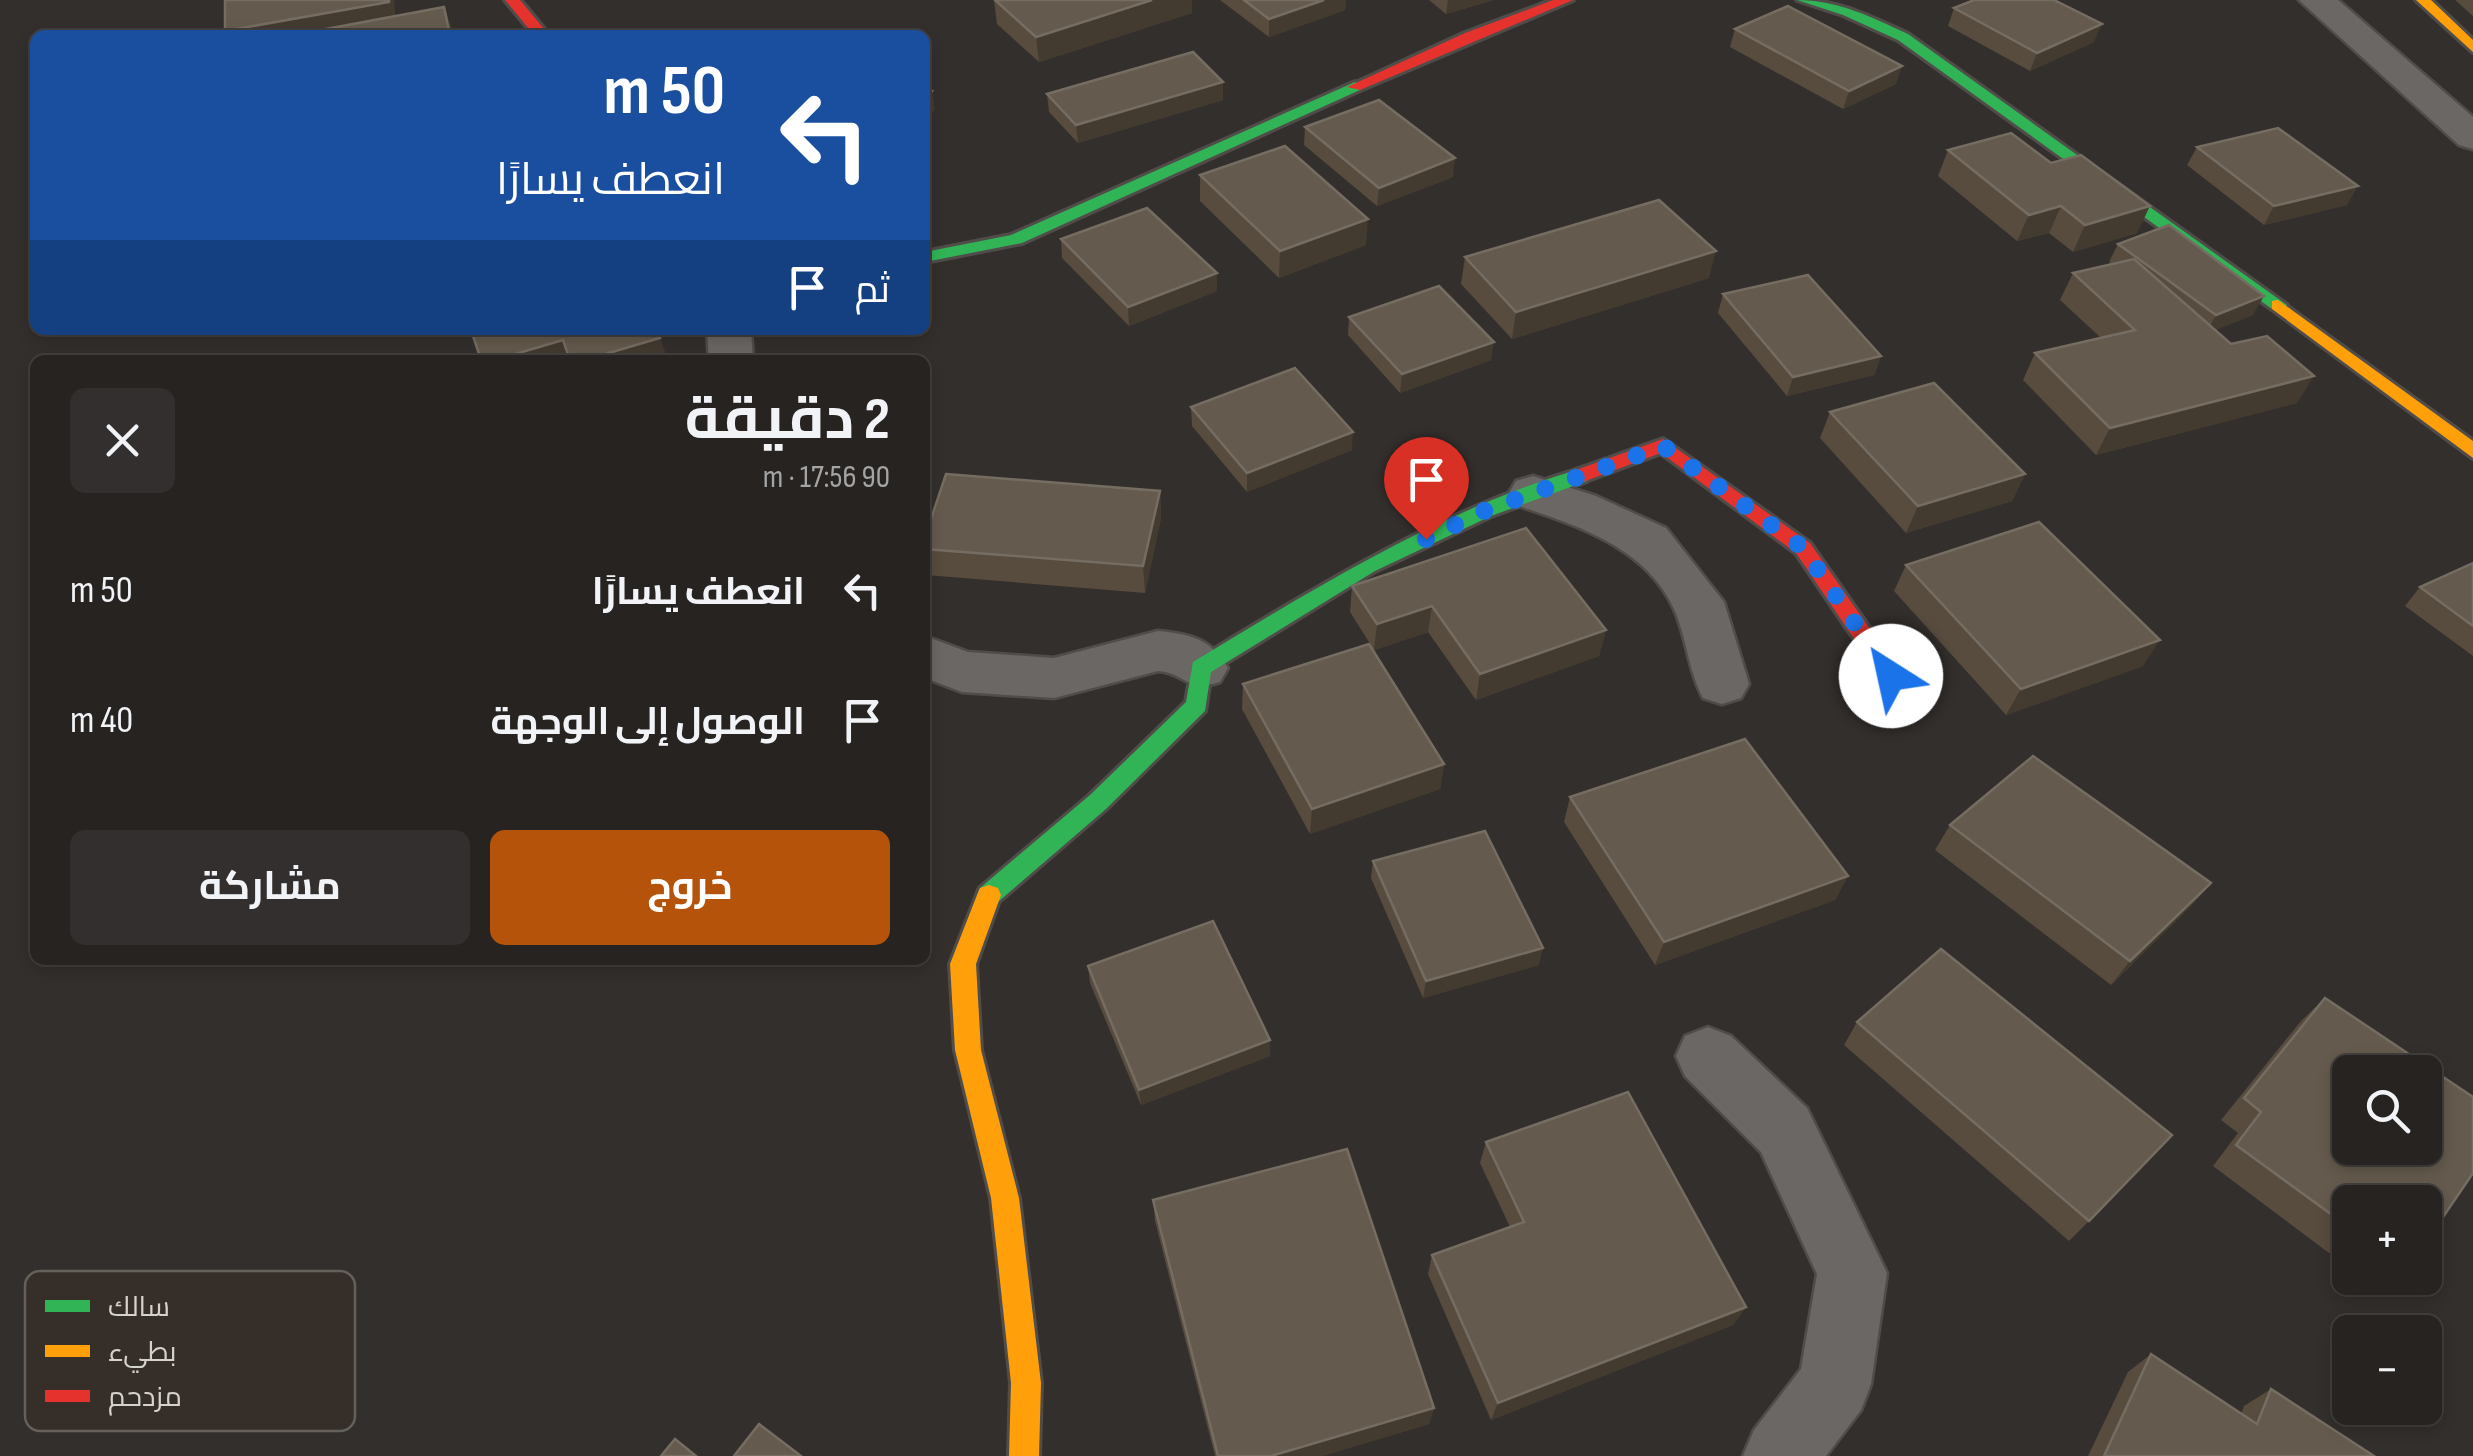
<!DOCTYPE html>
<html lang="ar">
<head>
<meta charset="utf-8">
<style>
	:root { --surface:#262321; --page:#322f2e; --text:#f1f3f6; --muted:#a4a4a5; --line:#42403f; --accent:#b45309 }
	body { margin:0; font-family:"Sofia Sans Condensed",Cairo,sans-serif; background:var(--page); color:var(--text); direction:rtl; height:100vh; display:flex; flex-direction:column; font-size:38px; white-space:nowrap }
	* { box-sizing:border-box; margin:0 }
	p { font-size:32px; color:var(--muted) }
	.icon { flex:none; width:55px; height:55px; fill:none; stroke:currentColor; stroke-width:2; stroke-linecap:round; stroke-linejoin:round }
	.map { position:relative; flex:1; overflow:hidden; direction:ltr }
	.panel { position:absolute; left:30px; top:355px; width:900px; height:610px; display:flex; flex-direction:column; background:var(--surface); border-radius:15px; box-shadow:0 5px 15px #0003,0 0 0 2px var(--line); direction:rtl }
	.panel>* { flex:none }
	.top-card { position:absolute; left:30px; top:30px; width:900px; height:305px; border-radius:15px; box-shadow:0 5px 15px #0003,0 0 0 2px var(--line); direction:rtl; background:#1a4fa0; color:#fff; overflow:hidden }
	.controls { position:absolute; left:2332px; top:1055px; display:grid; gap:20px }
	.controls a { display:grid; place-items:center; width:110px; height:110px; border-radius:15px; background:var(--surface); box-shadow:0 5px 15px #0003,0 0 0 2px var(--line); font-size:50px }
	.pin { position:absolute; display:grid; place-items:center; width:85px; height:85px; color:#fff; margin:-102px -42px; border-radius:50% 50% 50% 0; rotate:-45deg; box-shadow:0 0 10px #0007 }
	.pin .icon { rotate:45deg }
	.me { position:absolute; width:110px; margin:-55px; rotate:325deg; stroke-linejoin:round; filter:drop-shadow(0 0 8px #0008) }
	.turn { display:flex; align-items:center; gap:35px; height:210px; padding:0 40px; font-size:45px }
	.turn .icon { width:130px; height:130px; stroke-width:2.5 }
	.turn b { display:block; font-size:70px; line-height:85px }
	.then { display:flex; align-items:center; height:95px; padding:0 40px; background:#0003; gap:20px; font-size:38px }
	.round { display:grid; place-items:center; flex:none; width:105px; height:105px; border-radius:15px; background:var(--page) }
	.overview { display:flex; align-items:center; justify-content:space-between; height:170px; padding:0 40px }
	h1 { font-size:60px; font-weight:700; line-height:75px }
	.button { display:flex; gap:20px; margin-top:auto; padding:20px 40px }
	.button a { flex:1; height:115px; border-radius:15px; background:var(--accent); color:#fff; font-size:40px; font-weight:700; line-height:115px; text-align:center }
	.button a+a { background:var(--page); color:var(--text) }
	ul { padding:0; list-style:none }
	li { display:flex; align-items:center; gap:30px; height:130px; padding:0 40px }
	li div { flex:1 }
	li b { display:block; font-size:38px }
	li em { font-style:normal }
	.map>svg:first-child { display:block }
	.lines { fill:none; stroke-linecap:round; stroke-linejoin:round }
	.street-casing { stroke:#4f4c4a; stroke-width:5 }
	.fast-casing { stroke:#4f4c4a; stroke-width:6 }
	.slow-casing { stroke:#4f4c4a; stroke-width:6 }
	.jam-casing { stroke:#4f4c4a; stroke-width:6 }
	.street { fill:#6a6765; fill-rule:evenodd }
	.fast { fill:#30b455; fill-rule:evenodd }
	.slow { fill:#ff9f0a; fill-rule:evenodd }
	.jam { fill:#e5322d; fill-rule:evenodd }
	.wall { fill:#574c3e; fill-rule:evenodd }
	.shaded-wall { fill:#433a30 }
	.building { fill:#645a4d; stroke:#766d62; stroke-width:2.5; fill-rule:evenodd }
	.route { stroke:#1a73e8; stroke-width:18; stroke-dasharray:0 32.4 }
	.key { fill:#362f29; stroke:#66605b; stroke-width:2.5 }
	.key-label { font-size:28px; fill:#d6d2ce }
</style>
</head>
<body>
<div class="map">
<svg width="2473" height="1456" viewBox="0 0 2473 1456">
	<rect width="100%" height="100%" fill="#332f2c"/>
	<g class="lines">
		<defs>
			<g id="street">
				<polygon points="2299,0 2338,0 2473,117 2473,149 2459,145"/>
				<polygon points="707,330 751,330 753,360 709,360"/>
				<path d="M1533,476L1596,496L1666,528L1724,602L1749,684L1741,698L1722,704L1703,698C1688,670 1687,638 1674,609C1646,547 1576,525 1516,505L1509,493L1516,481Z"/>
				<path d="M1158,631C1190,634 1212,639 1228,668L1220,682C1186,693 1186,673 1158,671L1054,698L962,692L925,678V636L968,652L1054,658Z"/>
				<polygon points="1708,1027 1731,1036 1807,1108 1887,1273 1871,1384 1861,1410 1826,1456 1743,1456 1754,1430 1801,1369 1817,1274 1761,1152 1685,1076 1676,1056 1685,1036"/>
			</g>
			<g id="fast">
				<path d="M1797,0C1838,0 1871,17 1908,34L2287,305L2284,309H2272L1898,40L1843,15Z"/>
				<polygon points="1355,82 1363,87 1360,90 1022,243 925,262 925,252 1011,235"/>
				<path d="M1580,469L1587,471L1590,476L1587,481L1491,516L1375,571L1211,672L1205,711L1106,809L998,902L989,905L980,902L977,895L980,888L1090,795L1186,702L1193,662C1317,587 1440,510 1580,469Z"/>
			</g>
			<g id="slow">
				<polygon points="2416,0 2431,0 2473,40 2473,52"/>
				<polygon points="2278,300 2473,441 2473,458 2272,309 2272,301"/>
				<polygon points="989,885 998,888 1001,895 976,964 981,1050 1019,1198 1041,1383 1039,1456 1009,1456 1011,1383 991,1198 955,1050 950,964 977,895 980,888"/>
			</g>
			<g id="jam">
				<polygon points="505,0 520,0 549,35 534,35"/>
				<polygon points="1553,0 1573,0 1360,90 1347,87 1465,33"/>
				<polygon points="1663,439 1810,543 1921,702 1924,708 1921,714 1905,714 1796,553 1661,453 1580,483 1570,476 1573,471"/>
			</g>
		</defs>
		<!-- street casing -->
		<use href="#street" class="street-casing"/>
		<!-- fast casing -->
		<use href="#fast" class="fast-casing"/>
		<!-- slow casing -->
		<use href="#slow" class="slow-casing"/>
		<!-- jam casing -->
		<use href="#jam" class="jam-casing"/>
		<!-- street -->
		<use href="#street" class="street"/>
		<!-- fast -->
		<use href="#fast" class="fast"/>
		<!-- slow -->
		<use href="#slow" class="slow"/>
		<!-- jam -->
		<use href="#jam" class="jam"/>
	</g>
	<!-- wall -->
	<g class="wall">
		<polygon points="994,0 1192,0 1192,13 1039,62 997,24"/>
		<polygon points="1220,0 1346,0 1345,10 1269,37"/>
		<polygon points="1429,0 1494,0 1446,14"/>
		<polygon points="2455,0 2473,0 2473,16"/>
		<polygon points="1954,8 2094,42 2030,71 1948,26"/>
		<polygon points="1735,29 1896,84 1843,109 1730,47"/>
		<polygon points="1047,94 1223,100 1078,143 1049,112"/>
		<polygon points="1305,127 1453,177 1377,206 1304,145"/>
		<polygon points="2197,147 2347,205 2264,225 2187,165"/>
		<polygon points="1948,150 2137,233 2073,252 2049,233 2017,241 1938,176"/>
		<polygon points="1200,175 1366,245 1279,278 1200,201"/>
		<polygon points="1061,239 1217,273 1217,291 1129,326 1062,258"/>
		<polygon points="2118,244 2253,315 2215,330 2297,403 2096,455 2023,380 2035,353 2101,338 2060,300 2073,273 2111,264 2109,262"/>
		<polygon points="1465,257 1709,278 1512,339 1461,284"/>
		<polygon points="1723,294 1881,356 1874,375 1787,396 1718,313"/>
		<polygon points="1349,317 1491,360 1400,393 1348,335"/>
		<polygon points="1191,407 1352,450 1247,492 1192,426"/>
		<polygon points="1830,412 2025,474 2012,501 1906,533 1820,438"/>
		<polygon points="1160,491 1161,518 1145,593 926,575 925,537"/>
		<polygon points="2473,563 2473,656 2405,606 2420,587"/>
		<polygon points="1906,565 2143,666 2006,715 1894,591"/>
		<polygon points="1352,586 1606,630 1599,656 1476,700 1428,632 1374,650 1350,612"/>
		<polygon points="1243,684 1444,764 1440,789 1310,834 1242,709"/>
		<polygon points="1570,797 1848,876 1835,900 1655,965 1564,822"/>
		<polygon points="1950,825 2211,883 2190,907 2111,985 1935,850"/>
		<polygon points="1373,861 1539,965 1423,998 1371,878"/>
		<polygon points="1088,966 1270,1056 1141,1105 1090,983"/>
		<path d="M2325,998L2473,1097V1173L2425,1243V1202H2350V1237L2329,1253L2213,1166L2238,1133L2221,1120L2301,1021ZM2350,1072H2425V1148H2350Z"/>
		<polygon points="1857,1022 2089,1221 2069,1241 1844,1045"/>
		<polygon points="1486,1142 1746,1307 1733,1325 1491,1420 1428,1274 1432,1255 1510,1227 1480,1163"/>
		<polygon points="1153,1200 1434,1408 1429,1424 1322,1456 1215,1456 1155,1221"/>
		<polygon points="2151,1354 2241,1414 2244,1406 2271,1389 2374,1456 2088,1456 2128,1372"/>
	</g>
	<!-- shaded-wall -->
	<g class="shaded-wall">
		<polygon points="389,0 394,0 396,20 312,35 227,35 225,31"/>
		<polygon points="1152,0 1192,0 1192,13 1039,62 1036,37"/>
		<polygon points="1324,0 1346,0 1345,10 1269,37 1269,19"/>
		<polygon points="1448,0 1494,0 1446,14"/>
		<polygon points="444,7 451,25 453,35 450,35"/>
		<polygon points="2102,24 2094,42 2030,71 2037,53"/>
		<polygon points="1902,66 1896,84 1843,109 1849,91"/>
		<polygon points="1223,82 1223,100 1078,143 1076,125"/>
		<polygon points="932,91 935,109 925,123 925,100"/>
		<polygon points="1455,158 1453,177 1377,206 1379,188"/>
		<polygon points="2358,186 2347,205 2264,225 2274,206"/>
		<polygon points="2061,206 2049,233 2017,241 2029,215"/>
		<polygon points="2150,206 2137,233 2073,252 2085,225"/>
		<polygon points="1368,219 1366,245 1279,278 1280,251"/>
		<polygon points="1716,251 1709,278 1512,339 1516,312"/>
		<polygon points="1217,273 1217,291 1129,326 1128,307"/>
		<polygon points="2264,296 2253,315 2206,334 2216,315"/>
		<polygon points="660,338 668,360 585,360"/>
		<polygon points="563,340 570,360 495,360"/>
		<polygon points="1494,342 1491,360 1400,393 1402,374"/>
		<polygon points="1881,356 1874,375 1787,396 1793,377"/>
		<polygon points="2314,376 2297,403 2096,455 2110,428"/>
		<polygon points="1353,432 1352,450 1247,492 1247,473"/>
		<polygon points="2025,474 2012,501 1906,533 1918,506"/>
		<polygon points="1160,491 1161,518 1145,593 1143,566"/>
		<polygon points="1432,606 1428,632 1374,650 1377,624"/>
		<polygon points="1606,630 1599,656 1476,700 1480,674"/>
		<polygon points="2160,640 2143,666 2006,715 2021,689"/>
		<polygon points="1444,764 1440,789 1310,834 1312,809"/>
		<polygon points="1848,876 1835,900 1655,965 1664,942"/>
		<polygon points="2211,883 2190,907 2111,985 2130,961"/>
		<polygon points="1543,948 1539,965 1423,998 1426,981"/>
		<polygon points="1270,1040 1270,1056 1141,1105 1139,1090"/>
		<polygon points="1746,1307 1733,1325 1491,1420 1498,1403"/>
		<polygon points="1434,1408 1429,1424 1322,1456 1271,1456"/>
	</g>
	<!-- building -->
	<g class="building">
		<polygon points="225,0 389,0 389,2 225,31"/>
		<polygon points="995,0 1152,0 1036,37"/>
		<polygon points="1244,0 1324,0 1269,19"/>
		<polygon points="1974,0 2054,0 2102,24 2037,53 1954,8"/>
		<polygon points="1788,6 1902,66 1849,91 1735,29"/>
		<polygon points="444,7 450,35 306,35 305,33"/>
		<polygon points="1193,52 1223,82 1076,125 1047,94"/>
		<polygon points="925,90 932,91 925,100"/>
		<polygon points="1379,100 1455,158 1379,188 1305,127"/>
		<polygon points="2278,128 2358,186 2274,206 2197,147"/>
		<polygon points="2011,133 2051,163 2081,155 2150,206 2085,225 2061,206 2029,215 1948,150"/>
		<polygon points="1285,146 1368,219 1280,251 1200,175"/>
		<polygon points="1659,200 1716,251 1516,312 1465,257"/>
		<polygon points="1147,208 1217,273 1128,307 1061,239"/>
		<polygon points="2169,225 2264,296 2216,315 2118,244"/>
		<polygon points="2134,259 2231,344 2267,336 2314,376 2110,428 2035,353 2135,330 2073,273"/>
		<polygon points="1808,275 1881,356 1793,377 1723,294"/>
		<polygon points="1439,286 1494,342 1402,374 1349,317"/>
		<polygon points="471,330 656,330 660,338 585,360 570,360 563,340 495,360 481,360"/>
		<polygon points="1295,368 1353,432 1247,473 1191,407"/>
		<polygon points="1934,383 2025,474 1918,506 1830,412"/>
		<polygon points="946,474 1160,491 1143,566 925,549 925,537"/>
		<polygon points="2039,522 2160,640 2021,689 1906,565"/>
		<polygon points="1526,528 1606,630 1480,674 1432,606 1377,624 1352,586"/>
		<polygon points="2473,563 2473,626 2420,587"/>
		<polygon points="1369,644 1444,764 1312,809 1243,684"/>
		<polygon points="1745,739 1848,876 1664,942 1570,797"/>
		<polygon points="2033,756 2211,883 2130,961 1950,825"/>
		<polygon points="1485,831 1543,948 1426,981 1373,861"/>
		<polygon points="1213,921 1270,1040 1139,1090 1088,966"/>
		<polygon points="1941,949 2172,1135 2089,1221 1857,1022"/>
		<path d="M2325,998L2473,1097V1173L2426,1242L2425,1241V1202H2350V1228L2236,1145L2261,1112L2244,1098ZM2350,1072H2425V1148H2350Z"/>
		<polygon points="1628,1092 1746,1307 1498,1403 1432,1255 1524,1222 1486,1142"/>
		<polygon points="1347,1149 1434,1408 1271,1456 1218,1456 1153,1200"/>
		<polygon points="2151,1354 2257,1424 2271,1389 2374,1456 2104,1456"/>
		<polygon points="759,1424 801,1456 734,1456"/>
		<polygon points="675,1439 696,1456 661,1456"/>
	</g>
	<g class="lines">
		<!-- route -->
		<polyline class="route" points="1426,539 1484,511 1663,446 1803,548 1891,676"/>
	</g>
	<!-- legend -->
	<rect x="25" y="1271" width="330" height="160" rx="15" class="key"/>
	<rect x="45" y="1300" width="45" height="12" fill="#30b455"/>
	<rect x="45" y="1345" width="45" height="12" fill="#ff9f0a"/>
	<rect x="45" y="1390" width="45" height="12" fill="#e5322d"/>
	<g class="key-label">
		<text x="108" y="1316">سالك</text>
		<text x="108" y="1361">بطيء</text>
		<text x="108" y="1406">مزدحم</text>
	</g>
</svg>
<div class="controls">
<a><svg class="icon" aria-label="search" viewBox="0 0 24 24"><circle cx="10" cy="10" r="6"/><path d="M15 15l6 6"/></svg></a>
<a>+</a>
<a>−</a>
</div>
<div class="pin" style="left:1426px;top:539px;background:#d93025"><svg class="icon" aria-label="arrive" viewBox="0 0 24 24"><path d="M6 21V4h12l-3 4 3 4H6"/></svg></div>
<svg class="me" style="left:1891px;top:676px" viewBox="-20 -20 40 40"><circle r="19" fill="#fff"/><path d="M0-13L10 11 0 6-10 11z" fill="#1a73e8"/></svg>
<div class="top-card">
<div class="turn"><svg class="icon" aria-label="left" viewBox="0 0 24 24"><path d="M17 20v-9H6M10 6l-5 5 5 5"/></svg><div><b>50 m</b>انعطف يسارًا</div></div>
<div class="then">ثم<svg class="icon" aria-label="arrive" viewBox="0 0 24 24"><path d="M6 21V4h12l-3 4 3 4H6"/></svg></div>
</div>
<section class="panel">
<div class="overview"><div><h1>2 دقيقة</h1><p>90 m · 17:56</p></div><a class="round"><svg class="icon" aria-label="close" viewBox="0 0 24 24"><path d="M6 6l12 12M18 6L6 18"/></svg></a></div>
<ul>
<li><svg class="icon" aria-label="left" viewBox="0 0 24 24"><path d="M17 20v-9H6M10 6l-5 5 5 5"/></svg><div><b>انعطف يسارًا</b></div><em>50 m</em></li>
<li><svg class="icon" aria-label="arrive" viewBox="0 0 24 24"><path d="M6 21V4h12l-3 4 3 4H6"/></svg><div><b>الوصول إلى الوجهة</b></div><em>40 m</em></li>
</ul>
<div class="button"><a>خروج</a><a>مشاركة</a></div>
</section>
</div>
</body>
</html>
